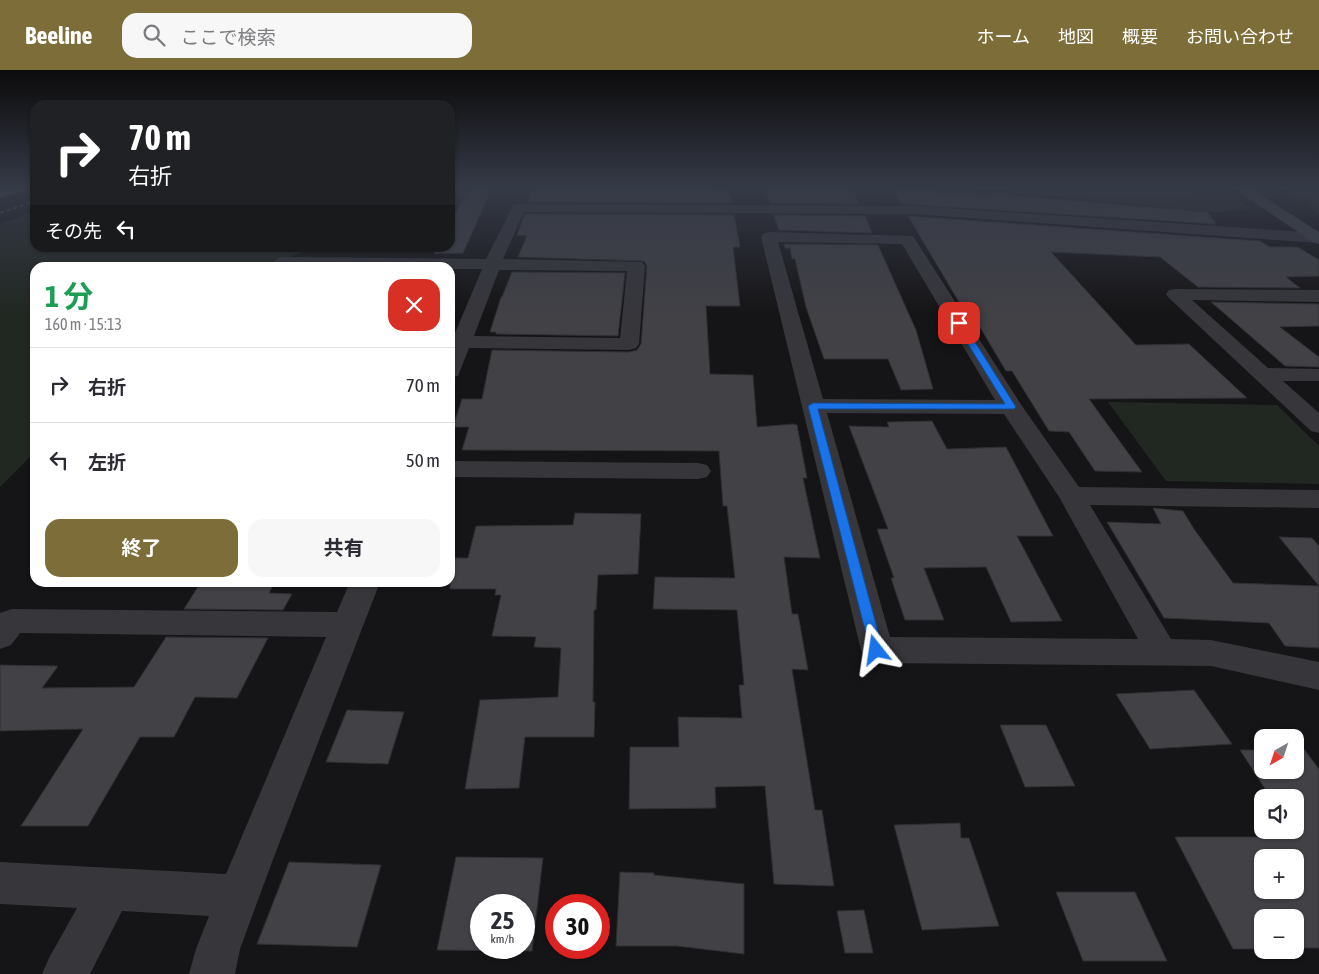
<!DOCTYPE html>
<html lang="ja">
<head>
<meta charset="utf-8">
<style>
	:root { --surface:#fff; --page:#f7f7f7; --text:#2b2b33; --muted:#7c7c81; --line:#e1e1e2; --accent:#7d6d39 }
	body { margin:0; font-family:"Asap Condensed","Noto Sans JP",sans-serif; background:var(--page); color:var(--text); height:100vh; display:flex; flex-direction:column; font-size:19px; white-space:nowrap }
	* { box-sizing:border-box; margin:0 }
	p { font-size:16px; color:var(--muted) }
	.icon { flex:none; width:28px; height:28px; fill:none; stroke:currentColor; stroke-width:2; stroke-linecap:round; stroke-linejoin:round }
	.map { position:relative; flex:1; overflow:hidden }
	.details { position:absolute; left:30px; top:192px; width:425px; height:325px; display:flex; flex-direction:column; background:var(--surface); border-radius:15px; box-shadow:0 1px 4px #0004 }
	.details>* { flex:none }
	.banner { position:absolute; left:30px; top:30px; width:425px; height:152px; border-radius:15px; box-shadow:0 1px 4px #0004; background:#202124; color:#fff; overflow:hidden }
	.needle { width:32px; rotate:219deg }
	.buttons { position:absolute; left:1254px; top:659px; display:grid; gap:10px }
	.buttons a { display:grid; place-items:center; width:50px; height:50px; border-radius:10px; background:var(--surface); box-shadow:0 1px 4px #0004; font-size:25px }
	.speed { position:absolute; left:470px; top:824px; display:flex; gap:10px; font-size:25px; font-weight:700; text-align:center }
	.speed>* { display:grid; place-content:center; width:65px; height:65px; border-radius:50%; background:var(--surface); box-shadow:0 1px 4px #0004; line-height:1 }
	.speed small { font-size:12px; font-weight:400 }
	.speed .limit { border:8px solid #d22; background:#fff; color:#111 }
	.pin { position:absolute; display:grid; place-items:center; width:42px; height:42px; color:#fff; margin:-21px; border-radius:10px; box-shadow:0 2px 8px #0006 }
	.me { position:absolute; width:55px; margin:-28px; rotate:345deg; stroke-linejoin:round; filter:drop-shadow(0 0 4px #0008) }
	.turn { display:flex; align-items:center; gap:18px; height:105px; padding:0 15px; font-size:22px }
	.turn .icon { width:65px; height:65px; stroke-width:2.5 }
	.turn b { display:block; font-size:35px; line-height:42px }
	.then { display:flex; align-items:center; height:48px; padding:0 15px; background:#0003; gap:10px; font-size:19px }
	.round { display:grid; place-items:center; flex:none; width:52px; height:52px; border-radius:15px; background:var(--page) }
	.summary { display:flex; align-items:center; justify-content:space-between; height:85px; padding:0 15px }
	h1 { font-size:30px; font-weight:700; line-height:38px; color:#1e9e55 }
	.action { display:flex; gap:10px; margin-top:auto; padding:10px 15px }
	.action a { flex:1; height:58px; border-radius:15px; background:var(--accent); color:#fff; font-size:20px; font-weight:700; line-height:58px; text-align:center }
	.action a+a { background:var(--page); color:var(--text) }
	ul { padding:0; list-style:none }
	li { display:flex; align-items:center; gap:15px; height:75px; padding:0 15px; border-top:1px solid var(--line) }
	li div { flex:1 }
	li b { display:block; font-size:19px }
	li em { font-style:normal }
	header { display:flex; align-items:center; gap:30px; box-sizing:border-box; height:70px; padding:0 25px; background:var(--accent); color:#fff }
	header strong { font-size:24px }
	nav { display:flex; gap:28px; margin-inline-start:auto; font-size:18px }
	.search { width:350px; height:45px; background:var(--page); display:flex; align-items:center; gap:12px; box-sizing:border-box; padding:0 18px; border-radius:15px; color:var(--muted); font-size:19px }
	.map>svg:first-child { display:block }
	.green { fill:#212822 }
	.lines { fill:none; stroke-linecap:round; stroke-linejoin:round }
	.stream { fill:#2e333b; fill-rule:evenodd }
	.building { fill:#414146; stroke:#2f2f32; fill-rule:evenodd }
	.street { fill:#36363b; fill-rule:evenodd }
	.secondary { fill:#44454a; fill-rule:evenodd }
	.highway { fill:#62646b; fill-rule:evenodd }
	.rail { stroke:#4f5055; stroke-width:2; stroke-dasharray:4 3; stroke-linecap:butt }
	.route { fill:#1a73e8; stroke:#114b97 }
</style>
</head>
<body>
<header>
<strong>Beeline</strong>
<div class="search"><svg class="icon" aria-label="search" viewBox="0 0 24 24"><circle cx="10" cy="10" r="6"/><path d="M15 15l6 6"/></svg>ここで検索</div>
<nav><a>ホーム</a><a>地図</a><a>概要</a><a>お問い合わせ</a></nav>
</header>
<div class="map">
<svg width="1319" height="904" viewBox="0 0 1319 904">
	<rect width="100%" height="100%" fill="#151416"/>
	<!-- green -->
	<g class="green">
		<polygon points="970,118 1157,118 1236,128 1253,139 1215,142"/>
		<polygon points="1278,118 1319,118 1319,143"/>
		<polygon points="35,141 35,178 311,178 267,197 35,198 35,382 0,417 0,154"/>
		<polygon points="1108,332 1277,335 1319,376 1319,414 1166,411"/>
	</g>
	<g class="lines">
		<!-- stream -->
		<polygon class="stream" points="1319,129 1319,133 1312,134 1309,132"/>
	</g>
	<!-- building -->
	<g class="building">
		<polygon points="469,118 492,118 463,183 434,184 437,178 450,178 450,153"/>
		<polygon points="533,118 729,120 732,133 528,132"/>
		<polygon points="764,118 852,118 859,134 770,133"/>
		<polygon points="893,120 938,120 941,124 994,126 993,124 1207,142 1216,154 901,134"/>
		<polygon points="525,144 734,145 740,177 733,177 740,236 706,236 710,304 753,305 757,357 793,354 797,355 807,408 803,408 820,488 784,487 792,544 798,544 808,600 792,599 815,740 822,740 834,816 774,814 765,716 715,717 716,738 629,739 630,677 679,677 678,647 742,648 739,615 744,615 737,540 653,539 655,507 735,508 727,436 723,436 719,381 462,380 469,357 453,357 462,329 482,329 492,280 629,282 637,280 641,274 647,196 644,191 518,187 527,166 517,165"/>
		<polygon points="774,145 865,146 872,163 779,160"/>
		<polygon points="908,146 1260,171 1270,177 1298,177 1319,190 1319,206 1286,207 1300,218 1198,217 1160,187 1051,182 1136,275 1189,274 1247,328 1089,329 1142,402 1095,401 1069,362 1049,361 1012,301 1006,301 978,254 972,254"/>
		<polygon points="784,174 878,175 916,260 933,319 901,320 888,289 824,289 806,237 795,189 792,189 790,178 785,178"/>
		<polygon points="512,202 625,203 618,266 496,264 496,262 490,262 501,227 502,227"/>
		<polygon points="1211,232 1319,234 1319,256 1280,257 1319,287 1319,297 1285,296"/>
		<polygon points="932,351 947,379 1006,377 1053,466 1017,466 1062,551 1011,552 986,497 924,498 944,550 905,550 891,508 894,508 877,459 888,459 849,356 889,357 887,352"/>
		<polygon points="1153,438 1183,441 1194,459 1233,513 1319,516 1319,578 1285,576 1269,553 1164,548 1107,452 1161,454"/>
		<polygon points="575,443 641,444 638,504 598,505 596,540 594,540 593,632 595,632 594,667 525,667 519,718 465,719 480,630 558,627 561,578 534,577 536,567 492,566 501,525 495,525 496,519 450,519 450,488 468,488 476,456 573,455"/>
		<polygon points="1279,467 1312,468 1319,476 1319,516"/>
		<polygon points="201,512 275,512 269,523 292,524 283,540 184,539"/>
		<polygon points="166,567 268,568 237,628 195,627 174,667 140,667 88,756 21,756 83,659 0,661 0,595 58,596 42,618 134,617"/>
		<polygon points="1194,620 1232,674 1150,679 1116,624"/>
		<polygon points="347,640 404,642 388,694 326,692"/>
		<polygon points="1000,655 1046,655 1075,716 1025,717"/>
		<path d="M1295,679H1304L1319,699V878H1295V848H1262V879H1233L1175,767H1297L1293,760H1295V728H1271L1240,680H1262V700H1295ZM1262,788H1295V820H1262Z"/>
		<polygon points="960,753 961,768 969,768 999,856 922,860 894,755"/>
		<path d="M456,787L543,788L532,881L437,880ZM481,835H524V878H481Z"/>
		<polygon points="289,792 381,795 357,877 257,874"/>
		<polygon points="620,802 654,803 654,805 744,814 744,884 677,876 616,876"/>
		<polygon points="1056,822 1135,822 1167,891 1083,891"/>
		<polygon points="864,840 873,883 845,883 837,841"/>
	</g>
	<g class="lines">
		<!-- street -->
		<g class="street">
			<path d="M519,134L914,136L1319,163V173L914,144L524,142L503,189L642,192L645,196L639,274L636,278L629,280L469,278L458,306L450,307V275L482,199H450V198L283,197L277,196L274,192L277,188L283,187L486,189L512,138L514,135ZM499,200L627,201L620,268L474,266Z"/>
			<path d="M769,162L913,166L1022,336L1079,417L1319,420V438L1090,435L1171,569L1211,570L1319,592V620L1211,596L877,593L865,589L861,580L761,167L763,164ZM778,172L902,174L995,330L823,329ZM827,343L1004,344L1059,427L1138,569L890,567Z"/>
			<polygon points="1175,219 1319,220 1319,232 1192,230 1268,298 1319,299 1319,311 1283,311 1319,343 1319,363 1311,361 1169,228 1166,224 1169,220"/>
			<polygon points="450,391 698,393 707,395 711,401 707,407 698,409 450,407"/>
			<polygon points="350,512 380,512 272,792 240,879 235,904 189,904 196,879 209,846 122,841 90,904 42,904 49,888 77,838 0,834 0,792 226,804 326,567 20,563 11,575 0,579 0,543 12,539 337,542"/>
		</g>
		<!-- secondary -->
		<polygon class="secondary" points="1233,118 1250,118 1319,162 1319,174 1313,172"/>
		<!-- highway -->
		<polygon class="highway" points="3,118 26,118 24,121 0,128 0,119"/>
		<!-- rail -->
		<polyline class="rail" points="0,143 35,131"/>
	</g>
	<!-- sky -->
	<linearGradient id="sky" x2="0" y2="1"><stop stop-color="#0c0b0c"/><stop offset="0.48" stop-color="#353a47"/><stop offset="1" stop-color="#353a47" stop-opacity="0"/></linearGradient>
	<rect width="1319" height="245" fill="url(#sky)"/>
	<!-- route -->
	<polygon class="route" points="959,250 963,253 1016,337 1014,339 818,339 883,580 881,584 876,585 872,584 870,580 808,336 813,333 1005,334 955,253"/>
</svg>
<div class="buttons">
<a><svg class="needle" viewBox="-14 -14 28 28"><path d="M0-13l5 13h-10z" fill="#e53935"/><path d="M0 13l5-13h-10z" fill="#7c7c81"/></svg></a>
<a><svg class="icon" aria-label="sound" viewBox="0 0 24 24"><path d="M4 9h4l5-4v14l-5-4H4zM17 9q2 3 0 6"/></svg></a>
<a>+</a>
<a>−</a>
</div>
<div class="speed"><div>25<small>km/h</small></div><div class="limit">30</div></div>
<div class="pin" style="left:959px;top:253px;background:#d93025"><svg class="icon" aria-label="arrive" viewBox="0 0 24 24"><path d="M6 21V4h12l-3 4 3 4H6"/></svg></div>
<svg class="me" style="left:876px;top:580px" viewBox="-20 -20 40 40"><path d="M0-17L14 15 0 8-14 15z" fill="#1a73e8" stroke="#fff" stroke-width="4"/></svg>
<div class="banner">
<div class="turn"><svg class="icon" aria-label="right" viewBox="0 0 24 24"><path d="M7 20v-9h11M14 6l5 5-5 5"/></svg><div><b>70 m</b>右折</div></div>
<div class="then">その先<svg class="icon" aria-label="left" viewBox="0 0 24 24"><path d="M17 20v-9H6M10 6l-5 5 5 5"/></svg></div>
</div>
<section class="details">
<div class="summary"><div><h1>1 分</h1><p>160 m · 15:13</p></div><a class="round" style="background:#d93025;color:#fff"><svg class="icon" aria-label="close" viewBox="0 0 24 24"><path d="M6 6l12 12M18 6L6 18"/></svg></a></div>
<ul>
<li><svg class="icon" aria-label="right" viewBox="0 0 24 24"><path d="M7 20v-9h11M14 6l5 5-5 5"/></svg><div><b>右折</b></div><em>70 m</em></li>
<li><svg class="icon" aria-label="left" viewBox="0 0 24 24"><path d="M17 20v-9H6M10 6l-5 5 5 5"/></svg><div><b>左折</b></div><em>50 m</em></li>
</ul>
<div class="action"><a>終了</a><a>共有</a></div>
</section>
</div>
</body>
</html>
